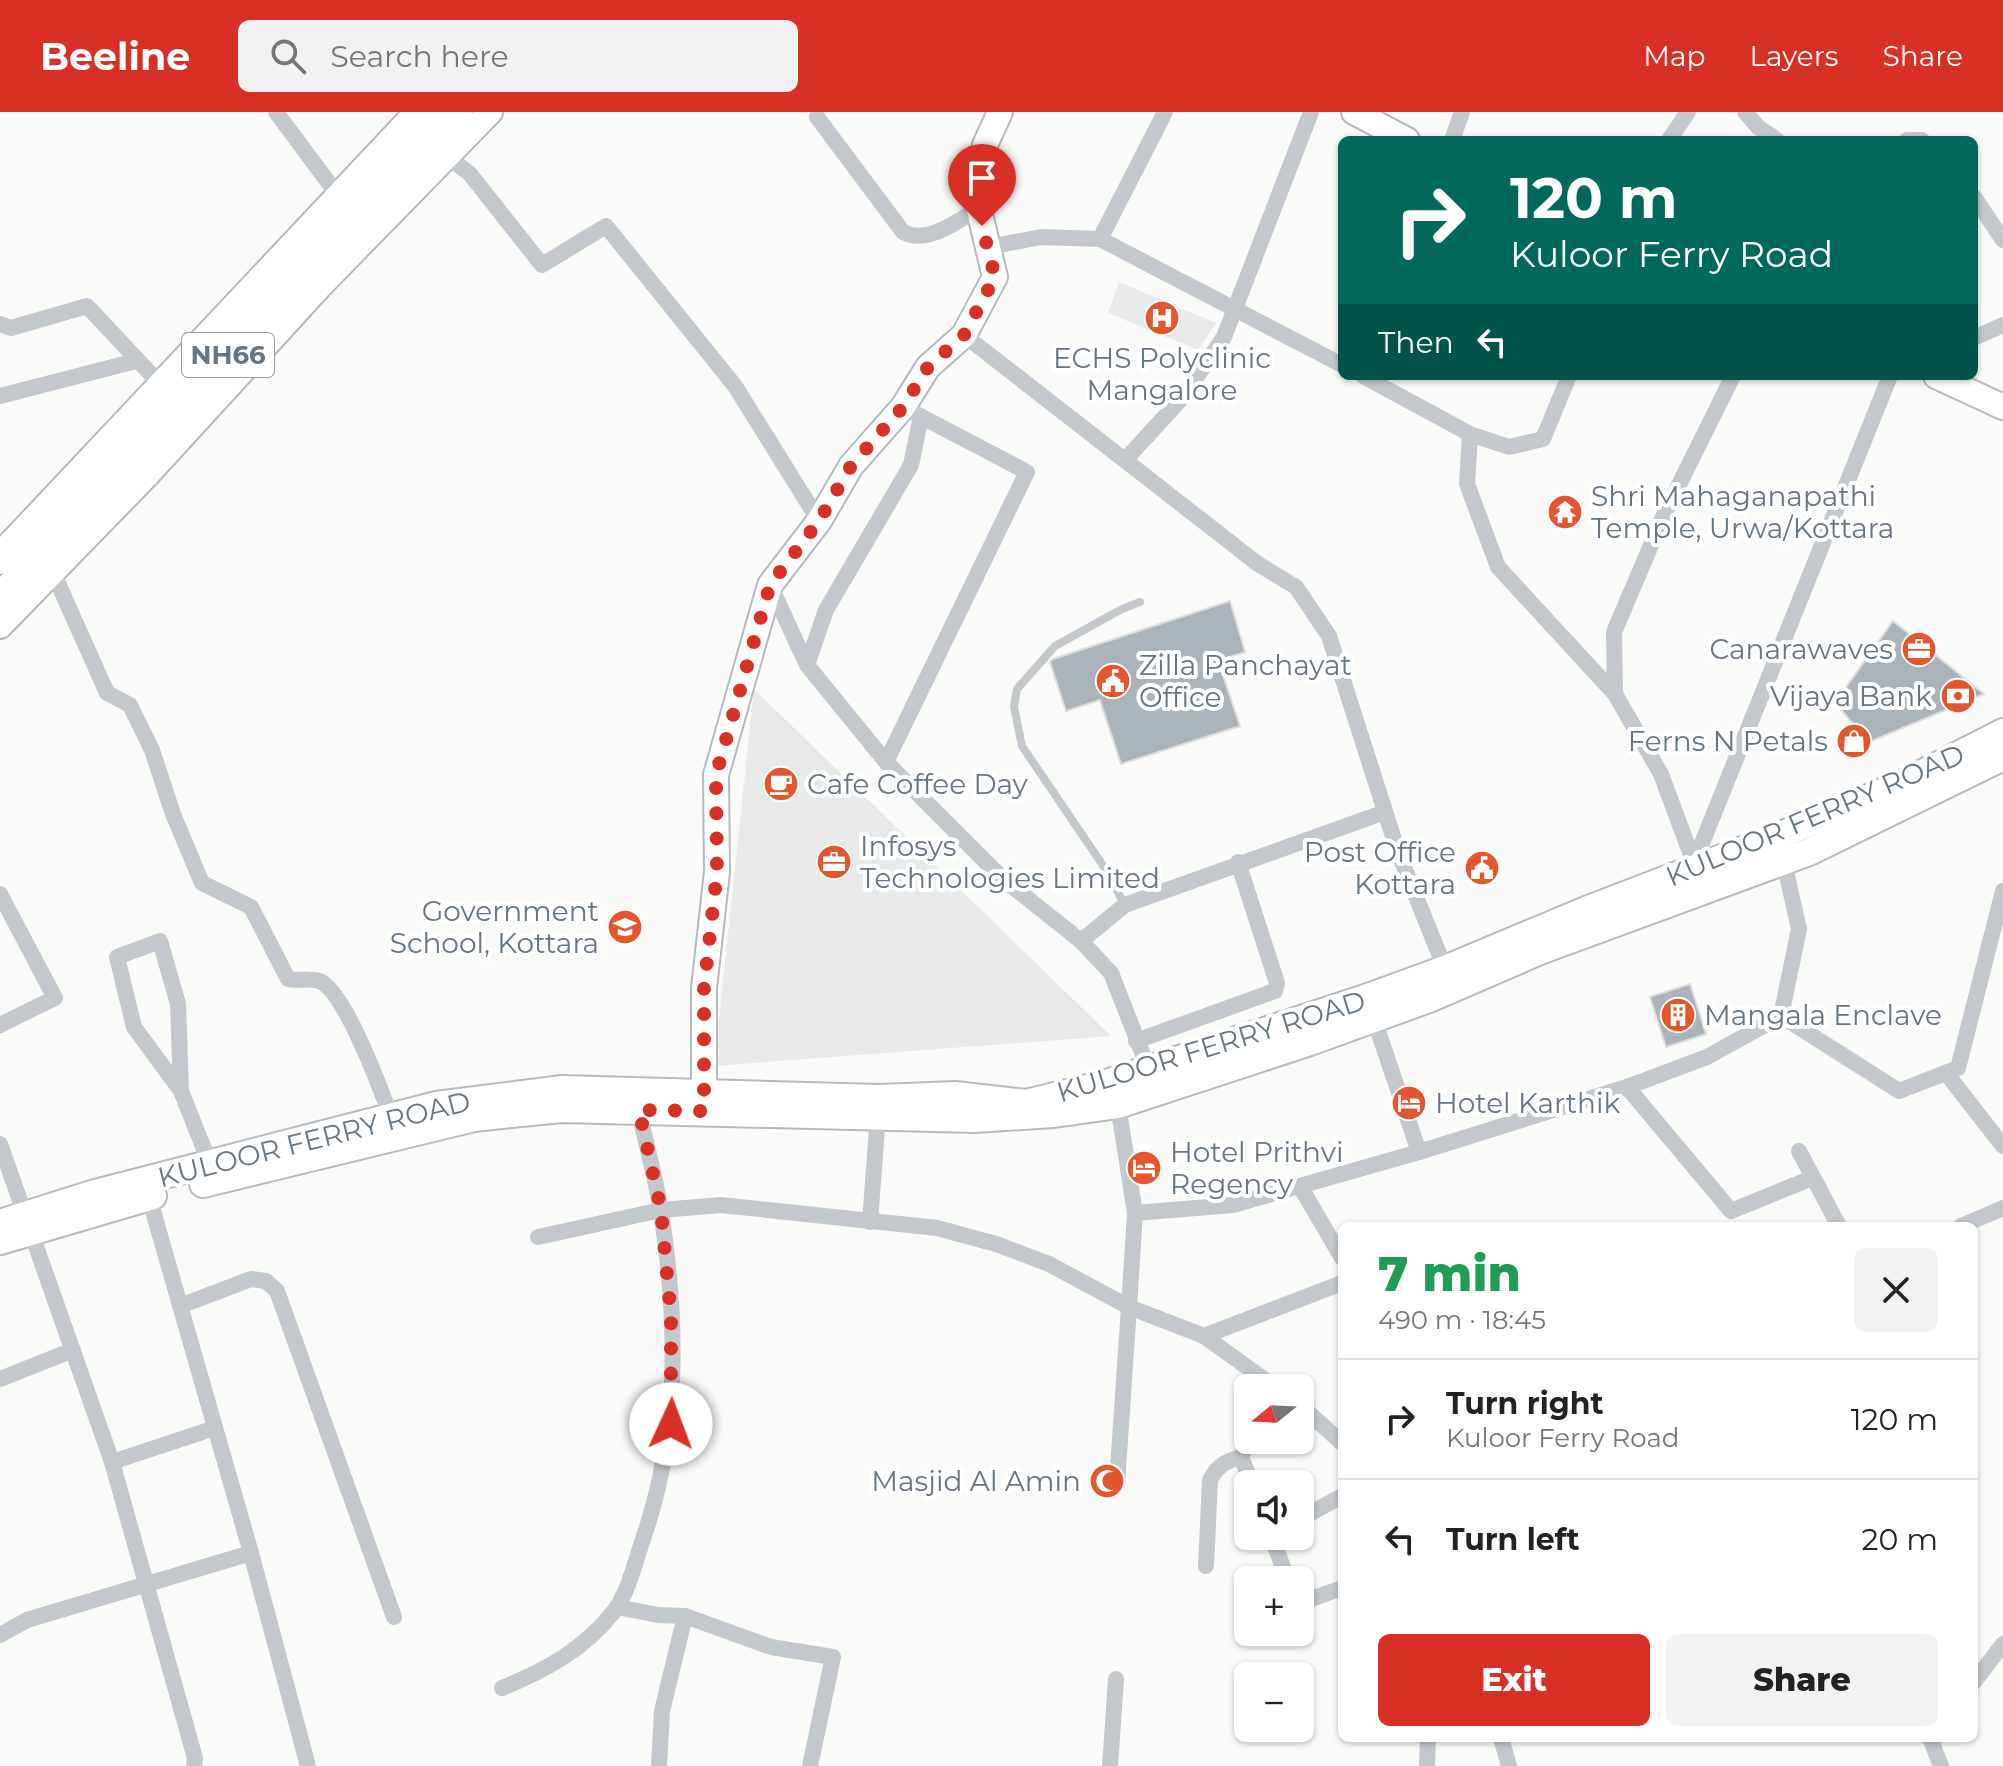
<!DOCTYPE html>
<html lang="en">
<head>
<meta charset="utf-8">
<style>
	:root { --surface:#fff; --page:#f2f2f2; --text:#222; --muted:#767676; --line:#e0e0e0; --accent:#d93025 }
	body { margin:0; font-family:Montserrat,sans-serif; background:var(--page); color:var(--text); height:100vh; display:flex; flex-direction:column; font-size:30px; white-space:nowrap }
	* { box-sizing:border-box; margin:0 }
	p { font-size:26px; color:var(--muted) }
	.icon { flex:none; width:44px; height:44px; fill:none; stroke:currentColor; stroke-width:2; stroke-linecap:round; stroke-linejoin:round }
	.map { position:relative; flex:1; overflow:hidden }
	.details { position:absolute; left:1338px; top:1110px; width:640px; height:520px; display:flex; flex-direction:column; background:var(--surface); border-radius:12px; box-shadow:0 2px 6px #0004 }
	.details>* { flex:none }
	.top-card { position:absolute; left:1338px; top:24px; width:640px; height:244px; border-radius:12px; box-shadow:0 2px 6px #0004; background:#00695c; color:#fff; overflow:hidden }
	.needle { width:52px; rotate:252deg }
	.buttons { position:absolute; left:1234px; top:1262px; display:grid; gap:16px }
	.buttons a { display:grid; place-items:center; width:80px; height:80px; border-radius:12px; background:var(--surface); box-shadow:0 2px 6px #0004; font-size:40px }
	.pin { position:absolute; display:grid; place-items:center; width:68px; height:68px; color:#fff; margin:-82px -34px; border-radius:50% 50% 50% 0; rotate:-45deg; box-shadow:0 0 8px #0007 }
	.pin .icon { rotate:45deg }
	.me { position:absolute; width:88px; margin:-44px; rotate:2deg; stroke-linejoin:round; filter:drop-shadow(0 0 6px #0008) }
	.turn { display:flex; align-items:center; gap:28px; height:168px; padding:0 40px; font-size:36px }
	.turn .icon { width:104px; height:104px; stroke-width:2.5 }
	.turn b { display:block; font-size:56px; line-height:68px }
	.then { display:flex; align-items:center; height:76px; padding:0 40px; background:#0003; gap:16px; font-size:30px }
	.round { display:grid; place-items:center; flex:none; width:84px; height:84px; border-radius:12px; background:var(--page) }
	.overview { display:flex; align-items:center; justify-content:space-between; height:136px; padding:0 40px }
	h1 { font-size:48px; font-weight:800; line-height:60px; color:#1e9e55 }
	.primary-button { display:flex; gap:16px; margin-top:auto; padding:16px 40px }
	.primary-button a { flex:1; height:92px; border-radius:12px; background:var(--accent); color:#fff; font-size:32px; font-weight:800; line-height:92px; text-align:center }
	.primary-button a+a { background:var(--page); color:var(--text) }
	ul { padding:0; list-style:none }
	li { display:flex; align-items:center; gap:24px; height:120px; padding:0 40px; border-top:2px solid var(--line) }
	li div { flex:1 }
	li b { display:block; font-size:30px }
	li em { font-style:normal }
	header { display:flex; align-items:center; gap:48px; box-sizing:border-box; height:112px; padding:0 40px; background:var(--accent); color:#fff }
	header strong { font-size:38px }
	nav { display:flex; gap:44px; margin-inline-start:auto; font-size:28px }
	.search { width:560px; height:72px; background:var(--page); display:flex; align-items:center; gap:20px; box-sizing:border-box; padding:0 28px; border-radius:12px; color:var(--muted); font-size:30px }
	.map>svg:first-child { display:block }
	.built { fill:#e8e9e9 }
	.building { fill:#aab3b9; stroke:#dcdcda; stroke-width:2 }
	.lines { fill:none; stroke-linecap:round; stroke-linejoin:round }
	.secondary-casing { stroke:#b3babf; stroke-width:28 }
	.primary-casing { stroke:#b5babe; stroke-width:30 }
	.highway-casing { stroke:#b4b9bd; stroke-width:34 }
	.lane { stroke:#c3c8cc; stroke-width:8 }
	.street { stroke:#c3c8cc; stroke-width:16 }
	.secondary { stroke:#fff; stroke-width:24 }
	.primary { stroke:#fff; stroke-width:26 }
	.highway { stroke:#fff; stroke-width:30 }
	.route { stroke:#d93025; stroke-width:14; stroke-dasharray:0 25.2 }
	.labels { text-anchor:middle; stroke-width:8; stroke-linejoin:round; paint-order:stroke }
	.shield { fill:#fff; stroke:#939fa8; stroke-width:2 }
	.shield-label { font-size:26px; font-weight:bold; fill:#657683 }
	.poi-label { font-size:28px; fill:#657683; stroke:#fff; text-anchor:start }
	.street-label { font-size:28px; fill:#657683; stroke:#fff }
</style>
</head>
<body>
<header>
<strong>Beeline</strong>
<div class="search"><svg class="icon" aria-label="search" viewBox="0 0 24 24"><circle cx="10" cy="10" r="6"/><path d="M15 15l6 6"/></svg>Search here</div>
<nav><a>Map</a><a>Layers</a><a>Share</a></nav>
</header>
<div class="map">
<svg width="2003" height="1654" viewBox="0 0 2003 1654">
	<rect width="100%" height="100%" fill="#fafaf8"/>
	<!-- built -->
	<g class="built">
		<polygon points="1119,170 1216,211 1198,238 1108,201"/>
		<polygon points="754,577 1111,924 714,954"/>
	</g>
	<!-- building -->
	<g class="building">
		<polygon points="1230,489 1245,540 1218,549 1240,614 1121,652 1100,588 1066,599 1050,550 1053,547"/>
		<polygon points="1893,509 1984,582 1869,630 1835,591"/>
		<polygon points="1690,872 1706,922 1666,935 1650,885"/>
	</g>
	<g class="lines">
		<defs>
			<g id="secondary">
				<polyline points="1354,0 1407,28"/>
				<polyline points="1936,264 2003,295"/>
				<polyline points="0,514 148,362 320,174 490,0"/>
				<polyline points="704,999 704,876 717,760 716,663 770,473 819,409 851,354 903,295 928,255 964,223 995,165 975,81 985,33 1000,0"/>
			</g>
			<g id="primary">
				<polyline points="203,1072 474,1006 561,997 974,1007 1054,1002 1118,993 1310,930 1429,887 1540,839 1809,740 2003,645"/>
				<polyline points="0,1111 95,1081 436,993 562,977 880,986 955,983 1026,991 1100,973 1365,886 1445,857 1586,798 1779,724 1901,672 2003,620"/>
				<polyline points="0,1129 153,1084"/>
			</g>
			<g id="highway">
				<polyline points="0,447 421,0"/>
				<polyline points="0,487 457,0"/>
			</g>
		</defs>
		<!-- secondary casing -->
		<use href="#secondary" class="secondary-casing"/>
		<!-- primary casing -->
		<use href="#primary" class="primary-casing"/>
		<!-- highway casing -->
		<use href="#highway" class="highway-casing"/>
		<!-- lane -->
		<polyline class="lane" points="1125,793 1102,752 1022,634 1014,595 1017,577 1055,534 1122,497 1140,490"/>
		<!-- street -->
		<g class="street">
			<polyline points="276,0 340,86"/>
			<polyline points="1745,0 1758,15 1777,28"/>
			<path d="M817,5L903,120C927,133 958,109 978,97"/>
			<polyline points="1452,28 1462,0"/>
			<polyline points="1669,28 1688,0"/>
			<polyline points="1907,28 1922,28"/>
			<polyline points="447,44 470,62 542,153 606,114 735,274 819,409"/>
			<polyline points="1974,85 2003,128"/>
			<polyline points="1100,127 1165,0"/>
			<polyline points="989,135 1041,125 1100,127 1342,253"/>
			<polyline points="0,212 11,216 87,194 163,275"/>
			<polyline points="964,223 1258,452 1296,475 1329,524 1398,740 1448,864"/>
			<polyline points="1974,226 2003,213"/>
			<polyline points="1363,264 1470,322 1509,335 1543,327 1569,264"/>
			<polyline points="0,284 136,249"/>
			<polyline points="1470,322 1467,372 1498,455 1615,582"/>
			<polyline points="1125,348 1182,286 1224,225 1311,0"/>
			<path d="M49,451L107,581L130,593L152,638L173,702L202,771L251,795L288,867C297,869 309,866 319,869C344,877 381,978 391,1005"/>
			<polyline points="770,473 807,553 886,650 1003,767 1081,829 1111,861 1149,958"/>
			<polyline points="807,553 826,498 911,353 921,304"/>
			<polyline points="886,650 1027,360 903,295"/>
			<polyline points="1784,750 1799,817 1781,904 1899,979 1958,956 2003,779"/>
			<polyline points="1694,751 1661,662 1615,582 1614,520 1663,405 1733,264"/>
			<polyline points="1692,756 1890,264"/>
			<polyline points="0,782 55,886 0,913"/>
			<polyline points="1081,829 1125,793 1385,700"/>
			<polyline points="1136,929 1275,879 1277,871 1238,750"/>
			<polyline points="1946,961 2003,1034"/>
			<polyline points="1627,975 1707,945 1781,904"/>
			<polyline points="181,979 178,892 160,829 117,845 134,915 181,979 210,1052"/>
			<polyline points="1118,993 1135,1101 1129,1195 1204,1224 1342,1171"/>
			<polyline points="0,1032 112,1350 195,1646 194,1654"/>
			<polyline points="1799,1039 1839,1114"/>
			<polyline points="1419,1040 1627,975 1731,1099 1812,1066"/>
			<polyline points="1300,1074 1342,1146"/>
			<polyline points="149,1085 251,1441 308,1654"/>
			<polyline points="1135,1101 1233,1093 1419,1040 1374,907"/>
			<polyline points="870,1110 878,1003"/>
			<polyline points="1961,1114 2003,1096"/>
			<polyline points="538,1125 661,1098 721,1093 937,1116 996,1132 1049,1152 1129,1195 1117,1372"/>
			<polyline points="180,1194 251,1167 266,1169 277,1179 394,1505"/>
			<polyline points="1204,1224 1276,1276"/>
			<polyline points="0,1267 73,1238"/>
			<polyline points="1300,1293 1342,1331"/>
			<polyline points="1241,1345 1252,1372"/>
			<polyline points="112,1350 215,1316"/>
			<polyline points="1300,1407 1342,1384"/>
			<polyline points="1271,1424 1288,1468"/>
			<path d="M1206,1454L1210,1368C1217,1354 1226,1349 1241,1345L1250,1328"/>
			<polyline points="1300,1491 1342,1476"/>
			<polyline points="617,1495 658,1503 685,1504 662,1599 659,1654"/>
			<polyline points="685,1504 771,1535 833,1545 810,1654"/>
			<polyline points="0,1523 27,1508 251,1441"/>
			<polyline points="1974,1570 2003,1532"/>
			<path d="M502,1576C546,1558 585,1537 615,1498C628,1480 635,1451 642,1430C680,1322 678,1210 661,1099C655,1063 645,1027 637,992"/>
			<polyline points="1501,1626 1509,1654"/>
			<polyline points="1930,1626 1941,1654"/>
			<polyline points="1110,1654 1116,1567"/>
			<polyline points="1427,1654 1428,1626"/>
		</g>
		<!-- secondary -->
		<use href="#secondary" class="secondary"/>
		<!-- primary -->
		<use href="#primary" class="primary"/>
		<!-- highway -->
		<use href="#highway" class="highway"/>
	</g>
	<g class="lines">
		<!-- route -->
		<polyline class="route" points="671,1312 671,1205 661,1098 639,998 704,999 704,876 717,760 716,663 770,473 819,409 851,354 903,295 928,255 964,223 995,165 982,114"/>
	</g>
	<!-- icons -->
	<defs>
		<symbol id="hospital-disc" viewBox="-11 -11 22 22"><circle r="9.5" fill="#e4572e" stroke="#fff"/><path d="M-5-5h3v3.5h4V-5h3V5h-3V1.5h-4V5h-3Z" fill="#fff"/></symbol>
		<symbol id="temple-disc" viewBox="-11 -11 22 22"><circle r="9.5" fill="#e4572e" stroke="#fff"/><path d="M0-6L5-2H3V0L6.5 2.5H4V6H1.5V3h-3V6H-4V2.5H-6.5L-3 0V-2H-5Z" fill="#fff"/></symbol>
		<symbol id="office-disc" viewBox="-11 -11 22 22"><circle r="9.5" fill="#e4572e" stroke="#fff"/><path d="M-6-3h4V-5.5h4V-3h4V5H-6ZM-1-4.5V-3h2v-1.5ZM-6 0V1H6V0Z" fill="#fff"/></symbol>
		<symbol id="civic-disc" viewBox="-11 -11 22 22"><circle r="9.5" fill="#e4572e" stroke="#fff"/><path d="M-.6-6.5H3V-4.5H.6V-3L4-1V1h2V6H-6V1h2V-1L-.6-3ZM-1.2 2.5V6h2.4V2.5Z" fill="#fff"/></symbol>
		<symbol id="bank-disc" viewBox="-11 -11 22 22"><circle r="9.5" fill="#e4572e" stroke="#fff"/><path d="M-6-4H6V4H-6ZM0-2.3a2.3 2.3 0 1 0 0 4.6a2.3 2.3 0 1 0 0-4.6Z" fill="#fff"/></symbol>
		<symbol id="shop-disc" viewBox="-11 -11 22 22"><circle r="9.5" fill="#e4572e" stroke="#fff"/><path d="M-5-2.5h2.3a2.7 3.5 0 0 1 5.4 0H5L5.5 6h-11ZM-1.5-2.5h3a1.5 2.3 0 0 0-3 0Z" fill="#fff"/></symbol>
		<symbol id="cafe-disc" viewBox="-11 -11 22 22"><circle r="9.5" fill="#e4572e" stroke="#fff"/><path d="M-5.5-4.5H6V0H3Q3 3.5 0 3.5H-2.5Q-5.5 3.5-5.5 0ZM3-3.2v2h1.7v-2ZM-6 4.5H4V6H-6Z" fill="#fff"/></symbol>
		<symbol id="school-disc" viewBox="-11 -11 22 22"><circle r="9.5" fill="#e4572e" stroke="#fff"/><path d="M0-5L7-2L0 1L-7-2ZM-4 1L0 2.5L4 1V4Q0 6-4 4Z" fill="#fff"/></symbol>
		<symbol id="building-disc" viewBox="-11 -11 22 22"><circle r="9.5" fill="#e4572e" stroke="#fff"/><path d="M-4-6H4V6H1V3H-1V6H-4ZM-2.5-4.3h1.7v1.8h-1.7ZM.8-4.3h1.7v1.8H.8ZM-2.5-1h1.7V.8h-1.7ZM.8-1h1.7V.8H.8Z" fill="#fff"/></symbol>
		<symbol id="hotel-disc" viewBox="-11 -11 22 22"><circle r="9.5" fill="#e4572e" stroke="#fff"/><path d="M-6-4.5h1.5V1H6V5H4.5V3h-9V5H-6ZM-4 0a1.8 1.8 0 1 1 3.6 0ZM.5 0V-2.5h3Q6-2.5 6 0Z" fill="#fff"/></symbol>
		<symbol id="mosque-disc" viewBox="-11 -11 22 22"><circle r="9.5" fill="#e4572e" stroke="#fff"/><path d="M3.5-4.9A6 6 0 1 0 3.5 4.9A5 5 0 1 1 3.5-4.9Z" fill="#fff"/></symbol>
	</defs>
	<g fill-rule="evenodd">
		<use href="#hospital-disc" x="1142" y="186" width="40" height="40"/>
		<use href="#temple-disc" x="1545" y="380" width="40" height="40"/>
		<use href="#office-disc" x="1899" y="517" width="40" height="40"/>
		<use href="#civic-disc" x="1093" y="549" width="40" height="40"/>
		<use href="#bank-disc" x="1938" y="564" width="40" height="40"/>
		<use href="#shop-disc" x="1834" y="609" width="40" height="40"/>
		<use href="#cafe-disc" x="761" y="652" width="40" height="40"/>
		<use href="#office-disc" x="814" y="730" width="40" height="40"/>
		<use href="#civic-disc" x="1462" y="736" width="40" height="40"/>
		<use href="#school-disc" x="605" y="795" width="40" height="40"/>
		<use href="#building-disc" x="1658" y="883" width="40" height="40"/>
		<use href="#hotel-disc" x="1389" y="971" width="40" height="40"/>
		<use href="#hotel-disc" x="1124" y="1036" width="40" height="40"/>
		<use href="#mosque-disc" x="1087" y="1349" width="40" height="40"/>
	</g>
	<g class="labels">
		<!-- shield labels -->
		<rect class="shield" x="182" y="221" width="92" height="44" rx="6"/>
		<g class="shield-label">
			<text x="228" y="252">NH66</text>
		</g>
		<!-- poi labels -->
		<g class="poi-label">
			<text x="1162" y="256" text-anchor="middle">ECHS Polyclinic<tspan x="1162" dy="32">Mangalore</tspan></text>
			<text x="1591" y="394">Shri Mahaganapathi<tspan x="1591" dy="32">Temple, Urwa/Kottara</tspan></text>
			<text x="1893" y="547" text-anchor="end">Canarawaves</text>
			<text x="1139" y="563">Zilla Panchayat<tspan x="1139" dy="32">Office</tspan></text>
			<text x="1932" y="594" text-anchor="end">Vijaya Bank</text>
			<text x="1828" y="639" text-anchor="end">Ferns N Petals</text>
			<text x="807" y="682">Cafe Coffee Day</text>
			<text x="860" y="744">Infosys<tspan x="860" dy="32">Technologies Limited</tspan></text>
			<text x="1456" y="750" text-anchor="end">Post Office<tspan x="1456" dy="32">Kottara</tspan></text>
			<text x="599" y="809" text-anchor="end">Government<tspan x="599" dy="32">School, Kottara</tspan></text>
			<text x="1704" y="913">Mangala Enclave</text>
			<text x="1435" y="1001">Hotel Karthik</text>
			<text x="1170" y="1050">Hotel Prithvi<tspan x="1170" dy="32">Regency</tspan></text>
			<text x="1081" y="1379" text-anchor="end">Masjid Al Amin</text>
		</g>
		<!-- street labels -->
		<g class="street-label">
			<text transform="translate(1815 703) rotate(-23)" y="10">KULOOR FERRY ROAD</text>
			<text transform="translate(1211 934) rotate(-17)" y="10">KULOOR FERRY ROAD</text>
			<text transform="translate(314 1027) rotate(-14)" y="10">KULOOR FERRY ROAD</text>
		</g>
	</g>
</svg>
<div class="buttons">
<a><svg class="needle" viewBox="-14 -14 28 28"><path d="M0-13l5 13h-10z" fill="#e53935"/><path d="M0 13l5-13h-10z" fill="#767676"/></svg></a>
<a><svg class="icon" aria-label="sound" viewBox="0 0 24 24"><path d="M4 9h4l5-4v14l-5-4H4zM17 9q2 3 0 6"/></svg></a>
<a>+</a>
<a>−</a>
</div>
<div class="pin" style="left:982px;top:114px;background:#d93025"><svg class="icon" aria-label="arrive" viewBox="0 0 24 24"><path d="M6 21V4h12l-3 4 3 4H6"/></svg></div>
<svg class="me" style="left:671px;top:1312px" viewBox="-20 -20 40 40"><circle r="19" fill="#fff"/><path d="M0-13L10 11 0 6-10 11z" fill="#d93025"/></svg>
<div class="top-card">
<div class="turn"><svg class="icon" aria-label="right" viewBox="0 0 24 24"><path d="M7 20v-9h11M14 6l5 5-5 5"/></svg><div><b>120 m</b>Kuloor Ferry Road</div></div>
<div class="then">Then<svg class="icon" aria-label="left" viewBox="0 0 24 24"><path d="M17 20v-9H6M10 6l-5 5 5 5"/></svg></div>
</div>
<section class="details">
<div class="overview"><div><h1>7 min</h1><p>490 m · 18:45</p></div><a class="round"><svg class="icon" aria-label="close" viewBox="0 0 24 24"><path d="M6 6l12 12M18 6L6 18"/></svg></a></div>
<ul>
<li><svg class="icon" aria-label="right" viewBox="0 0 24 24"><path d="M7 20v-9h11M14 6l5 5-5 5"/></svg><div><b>Turn right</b><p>Kuloor Ferry Road</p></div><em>120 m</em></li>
<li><svg class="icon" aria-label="left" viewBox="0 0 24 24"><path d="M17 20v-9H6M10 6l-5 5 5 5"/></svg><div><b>Turn left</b></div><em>20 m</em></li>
</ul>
<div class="primary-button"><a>Exit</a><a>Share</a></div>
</section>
</div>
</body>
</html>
